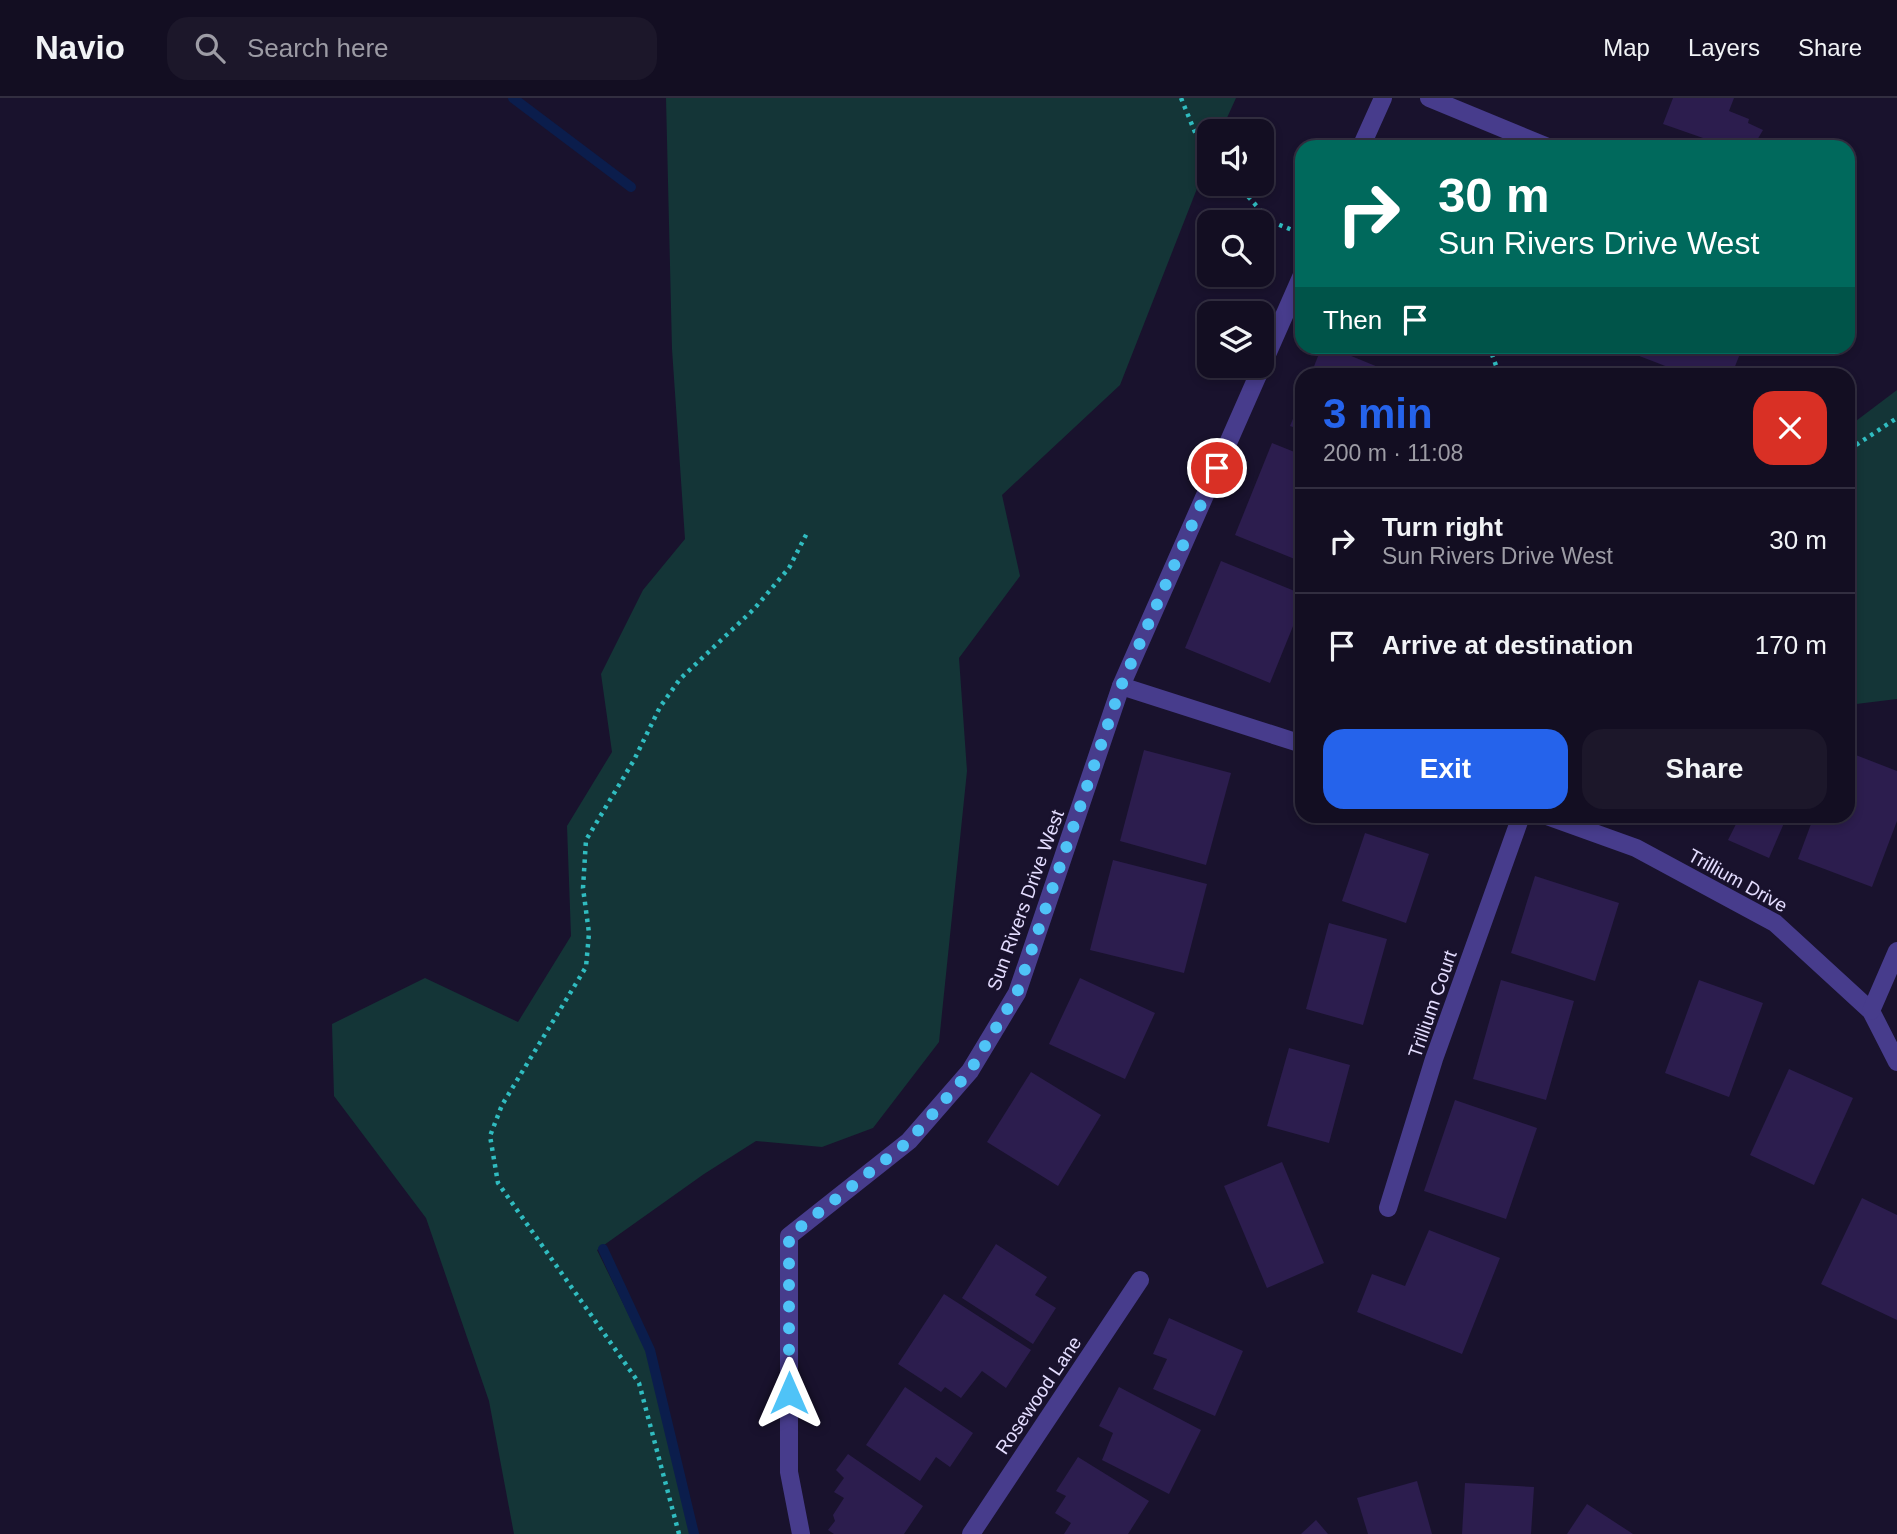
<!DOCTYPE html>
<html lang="en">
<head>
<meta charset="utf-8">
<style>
	:root { --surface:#130e22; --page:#1c172a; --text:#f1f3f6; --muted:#9d9ca5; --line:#322e40; --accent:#2563eb }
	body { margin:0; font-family:Arial,sans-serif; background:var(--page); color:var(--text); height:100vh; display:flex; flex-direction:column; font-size:26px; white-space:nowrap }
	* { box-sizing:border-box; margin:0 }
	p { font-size:23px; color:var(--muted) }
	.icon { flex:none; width:38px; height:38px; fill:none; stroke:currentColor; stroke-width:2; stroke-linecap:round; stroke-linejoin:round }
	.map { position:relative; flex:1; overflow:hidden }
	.drawer { position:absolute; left:1295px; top:270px; width:560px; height:455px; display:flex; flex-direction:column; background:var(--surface); border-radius:21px; box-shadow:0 4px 10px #0003,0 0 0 2px var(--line) }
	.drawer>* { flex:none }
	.top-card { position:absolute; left:1295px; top:42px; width:560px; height:214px; border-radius:21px; box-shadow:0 4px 10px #0003,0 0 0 2px var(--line); background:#00695c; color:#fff; overflow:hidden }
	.controls { position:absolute; left:1197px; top:21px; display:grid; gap:14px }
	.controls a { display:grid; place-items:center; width:77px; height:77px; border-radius:14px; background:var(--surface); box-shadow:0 4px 10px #0003,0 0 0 2px var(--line); font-size:35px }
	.pin { position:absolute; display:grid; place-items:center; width:60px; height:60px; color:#fff; margin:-30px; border:4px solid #fff; border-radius:50%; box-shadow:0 2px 7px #0007 }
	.me { position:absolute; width:77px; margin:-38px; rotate:0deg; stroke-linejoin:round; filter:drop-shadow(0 0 5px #0008) }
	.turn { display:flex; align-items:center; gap:24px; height:147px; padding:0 28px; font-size:32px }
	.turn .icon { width:91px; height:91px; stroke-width:2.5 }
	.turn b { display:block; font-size:49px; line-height:60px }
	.then { display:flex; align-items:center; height:66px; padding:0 28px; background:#0003; gap:14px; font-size:26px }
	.round { display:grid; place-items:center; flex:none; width:74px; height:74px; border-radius:21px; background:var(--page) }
	.summary { display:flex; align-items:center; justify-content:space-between; height:119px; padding:0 28px }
	h1 { font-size:42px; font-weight:700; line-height:52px; color:var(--accent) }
	.button { display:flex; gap:14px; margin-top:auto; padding:14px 28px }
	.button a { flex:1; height:80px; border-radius:21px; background:var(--accent); color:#fff; font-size:28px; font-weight:700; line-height:80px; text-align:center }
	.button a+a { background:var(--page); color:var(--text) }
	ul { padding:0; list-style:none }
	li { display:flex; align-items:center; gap:21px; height:105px; padding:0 28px; border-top:2px solid var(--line) }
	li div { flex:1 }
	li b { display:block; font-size:26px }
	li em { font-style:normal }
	header { display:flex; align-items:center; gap:42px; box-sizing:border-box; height:98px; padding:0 35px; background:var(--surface); border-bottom:2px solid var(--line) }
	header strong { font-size:33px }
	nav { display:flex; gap:38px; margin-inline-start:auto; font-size:24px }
	.search { width:490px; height:63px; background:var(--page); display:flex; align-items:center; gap:18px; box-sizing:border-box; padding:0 24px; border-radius:21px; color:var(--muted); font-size:26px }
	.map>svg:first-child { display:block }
	.green { fill:#143537 }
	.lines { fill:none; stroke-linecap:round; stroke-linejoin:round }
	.stream { stroke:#0b1d4c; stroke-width:10 }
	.building { fill:#2c1d4e }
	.path { stroke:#30bcc0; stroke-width:4.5; stroke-dasharray:3.5 5; stroke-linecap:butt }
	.street { stroke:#473c8c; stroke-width:18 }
	.route { stroke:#4fc3f7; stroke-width:12; stroke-dasharray:0 21.6 }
	.labels { text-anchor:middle; stroke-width:5; stroke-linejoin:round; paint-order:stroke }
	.street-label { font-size:19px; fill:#e4ddff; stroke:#19122d }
</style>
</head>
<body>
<header>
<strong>Navio</strong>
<div class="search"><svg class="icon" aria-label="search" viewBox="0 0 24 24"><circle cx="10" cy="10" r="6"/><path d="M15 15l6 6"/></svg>Search here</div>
<nav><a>Map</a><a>Layers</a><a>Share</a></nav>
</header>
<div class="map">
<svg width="1897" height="1436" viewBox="0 0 1897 1436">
	<rect width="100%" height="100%" fill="#19122d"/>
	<!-- green -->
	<g class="green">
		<polygon points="666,0 1236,0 1221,33 1209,33 1209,60 1120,287 1002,397 1020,478 959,560 967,673 939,944 873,1030 822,1049 756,1043 704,1076 597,1152 646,1252 691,1436 514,1436 489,1303 426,1120 334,998 332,926 425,880 518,924 571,838 567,728 612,654 601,576 643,492 685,441 672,251"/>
		<polygon points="1897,292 1897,601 1848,607 1848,329"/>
	</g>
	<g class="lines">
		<!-- stream -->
		<g class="stream">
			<polyline points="513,0 631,89"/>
			<polyline points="603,1151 650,1252 694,1436"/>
		</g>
	</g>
	<!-- building -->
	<g class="building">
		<polygon points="1673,0 1734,0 1729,13 1749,21 1748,25 1763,32 1753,49 1700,49 1703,40 1663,26"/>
		<polygon points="1322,248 1327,248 1395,276 1311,276"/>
		<polygon points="1743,248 1732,276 1686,276 1616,249"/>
		<polygon points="1302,299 1302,332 1290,328"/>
		<polygon points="1272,345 1302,357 1302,464 1235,437"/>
		<polygon points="1221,463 1302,496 1302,506 1270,585 1185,550"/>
		<polygon points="1144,652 1231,675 1206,767 1120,743"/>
		<polygon points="1848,654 1897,673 1897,723 1872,789 1798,761 1814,718 1848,718"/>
		<polygon points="1740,718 1787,718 1769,760 1728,742"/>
		<polygon points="1365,735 1429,756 1406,825 1342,803"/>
		<polygon points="1113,762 1207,786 1184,875 1090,852"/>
		<polygon points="1535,778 1619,805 1595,883 1511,855"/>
		<polygon points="1329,825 1387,841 1363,927 1306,911"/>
		<polygon points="1080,880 1155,915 1125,981 1049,946"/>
		<polygon points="1501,882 1574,903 1546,1002 1473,981"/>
		<polygon points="1699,882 1763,905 1729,999 1665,975"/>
		<polygon points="1289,950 1350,967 1329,1045 1267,1028"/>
		<polygon points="1789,971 1853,1000 1814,1087 1750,1057"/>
		<polygon points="1031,974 1101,1017 1058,1088 987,1044"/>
		<polygon points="1455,1002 1537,1030 1506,1121 1424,1093"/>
		<polygon points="1282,1064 1324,1165 1267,1190 1224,1088"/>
		<polygon points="1862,1100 1897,1117 1897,1222 1821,1186"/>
		<polygon points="1429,1132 1500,1160 1462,1256 1357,1214 1372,1176 1405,1188"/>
		<polygon points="996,1146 1047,1179 1035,1197 1056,1210 1033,1246 962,1200"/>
		<polygon points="944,1196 1031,1252 1006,1290 982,1273 961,1300 945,1289 941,1294 898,1266"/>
		<polygon points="1169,1220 1243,1253 1215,1318 1153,1291 1167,1261 1153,1256"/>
		<polygon points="905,1289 973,1335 950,1369 936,1359 920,1383 866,1347"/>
		<polygon points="1119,1289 1201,1332 1169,1396 1102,1362 1113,1335 1099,1328"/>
		<polygon points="848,1356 923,1408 904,1436 834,1436 828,1432 835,1423 833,1417 844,1400 834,1394 844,1380 836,1372"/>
		<polygon points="1078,1359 1149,1403 1128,1436 1064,1436 1071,1425 1055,1415 1066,1398 1056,1393"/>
		<polygon points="1417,1383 1432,1436 1368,1436 1357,1400"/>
		<polygon points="1465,1385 1534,1389 1531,1436 1462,1436"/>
		<polygon points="1587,1406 1633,1436 1567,1436"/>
		<polygon points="1316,1422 1328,1436 1301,1436"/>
	</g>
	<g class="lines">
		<!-- path -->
		<g class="path">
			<polyline points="1181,0 1199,44 1209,55"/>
			<polyline points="1237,86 1270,123 1302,136"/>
			<polyline points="1489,248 1499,276"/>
			<polyline points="1848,349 1856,347 1897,320"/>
			<polyline points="679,1436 639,1285 498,1085 490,1038 502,1007 586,869 589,835 583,790 586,742 634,662 660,609 680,581 754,511 789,470 807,435"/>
		</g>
		<!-- street -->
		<g class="street">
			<polyline points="1429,0 1548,49"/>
			<polyline points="1361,49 1383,0"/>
			<polyline points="1121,588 1302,646"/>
			<polyline points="1547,718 1636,750 1775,825 1871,913 1897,964"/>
			<polyline points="1871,913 1897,853"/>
			<polyline points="1388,1110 1434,961 1521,718"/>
			<polyline points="801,1436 789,1374 789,1138 909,1043 970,973 1017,895 1121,588 1302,177"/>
			<polyline points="971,1436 1140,1182"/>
		</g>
	</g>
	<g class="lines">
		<!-- route -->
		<polyline class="route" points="789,1295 789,1138 909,1043 970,973 1017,895 1121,588 1217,370"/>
	</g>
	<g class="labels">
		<!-- street labels -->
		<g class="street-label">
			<text transform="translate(1738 782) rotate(29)" y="7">Trillium Drive</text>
			<text transform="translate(1025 802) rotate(-70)" y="7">Sun Rivers Drive West</text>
			<text transform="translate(1432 906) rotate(-71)" y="7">Trillium Court</text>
			<text transform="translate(1038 1297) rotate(-56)" y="7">Rosewood Lane</text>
		</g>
	</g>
</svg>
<div class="controls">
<a><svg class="icon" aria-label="sound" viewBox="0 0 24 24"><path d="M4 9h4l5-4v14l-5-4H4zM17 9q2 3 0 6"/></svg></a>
<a><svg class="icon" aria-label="search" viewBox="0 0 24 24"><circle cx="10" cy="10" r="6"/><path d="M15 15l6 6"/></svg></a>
<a><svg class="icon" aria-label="layers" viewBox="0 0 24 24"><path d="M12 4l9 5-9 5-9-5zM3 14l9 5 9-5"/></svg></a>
</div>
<div class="pin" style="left:1217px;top:370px;background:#d93025"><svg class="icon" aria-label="arrive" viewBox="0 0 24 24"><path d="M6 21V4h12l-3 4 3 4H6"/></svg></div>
<svg class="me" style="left:789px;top:1295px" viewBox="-20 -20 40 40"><path d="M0-17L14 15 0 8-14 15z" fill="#4fc3f7" stroke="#fff" stroke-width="4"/></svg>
<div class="top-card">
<div class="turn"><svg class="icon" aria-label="right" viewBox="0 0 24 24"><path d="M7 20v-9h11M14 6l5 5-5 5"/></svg><div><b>30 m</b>Sun Rivers Drive West</div></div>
<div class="then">Then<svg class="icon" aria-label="arrive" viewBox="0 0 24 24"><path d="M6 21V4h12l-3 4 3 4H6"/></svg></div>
</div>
<section class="drawer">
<div class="summary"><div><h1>3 min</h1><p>200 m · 11:08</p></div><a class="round" style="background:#d93025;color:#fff"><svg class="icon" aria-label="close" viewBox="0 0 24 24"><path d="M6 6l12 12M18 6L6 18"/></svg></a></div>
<ul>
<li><svg class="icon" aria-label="right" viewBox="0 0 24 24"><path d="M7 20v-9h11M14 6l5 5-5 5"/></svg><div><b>Turn right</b><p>Sun Rivers Drive West</p></div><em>30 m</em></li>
<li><svg class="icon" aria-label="arrive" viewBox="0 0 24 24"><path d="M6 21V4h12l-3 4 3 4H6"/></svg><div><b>Arrive at destination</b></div><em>170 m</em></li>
</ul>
<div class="button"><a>Exit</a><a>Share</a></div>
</section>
</div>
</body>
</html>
